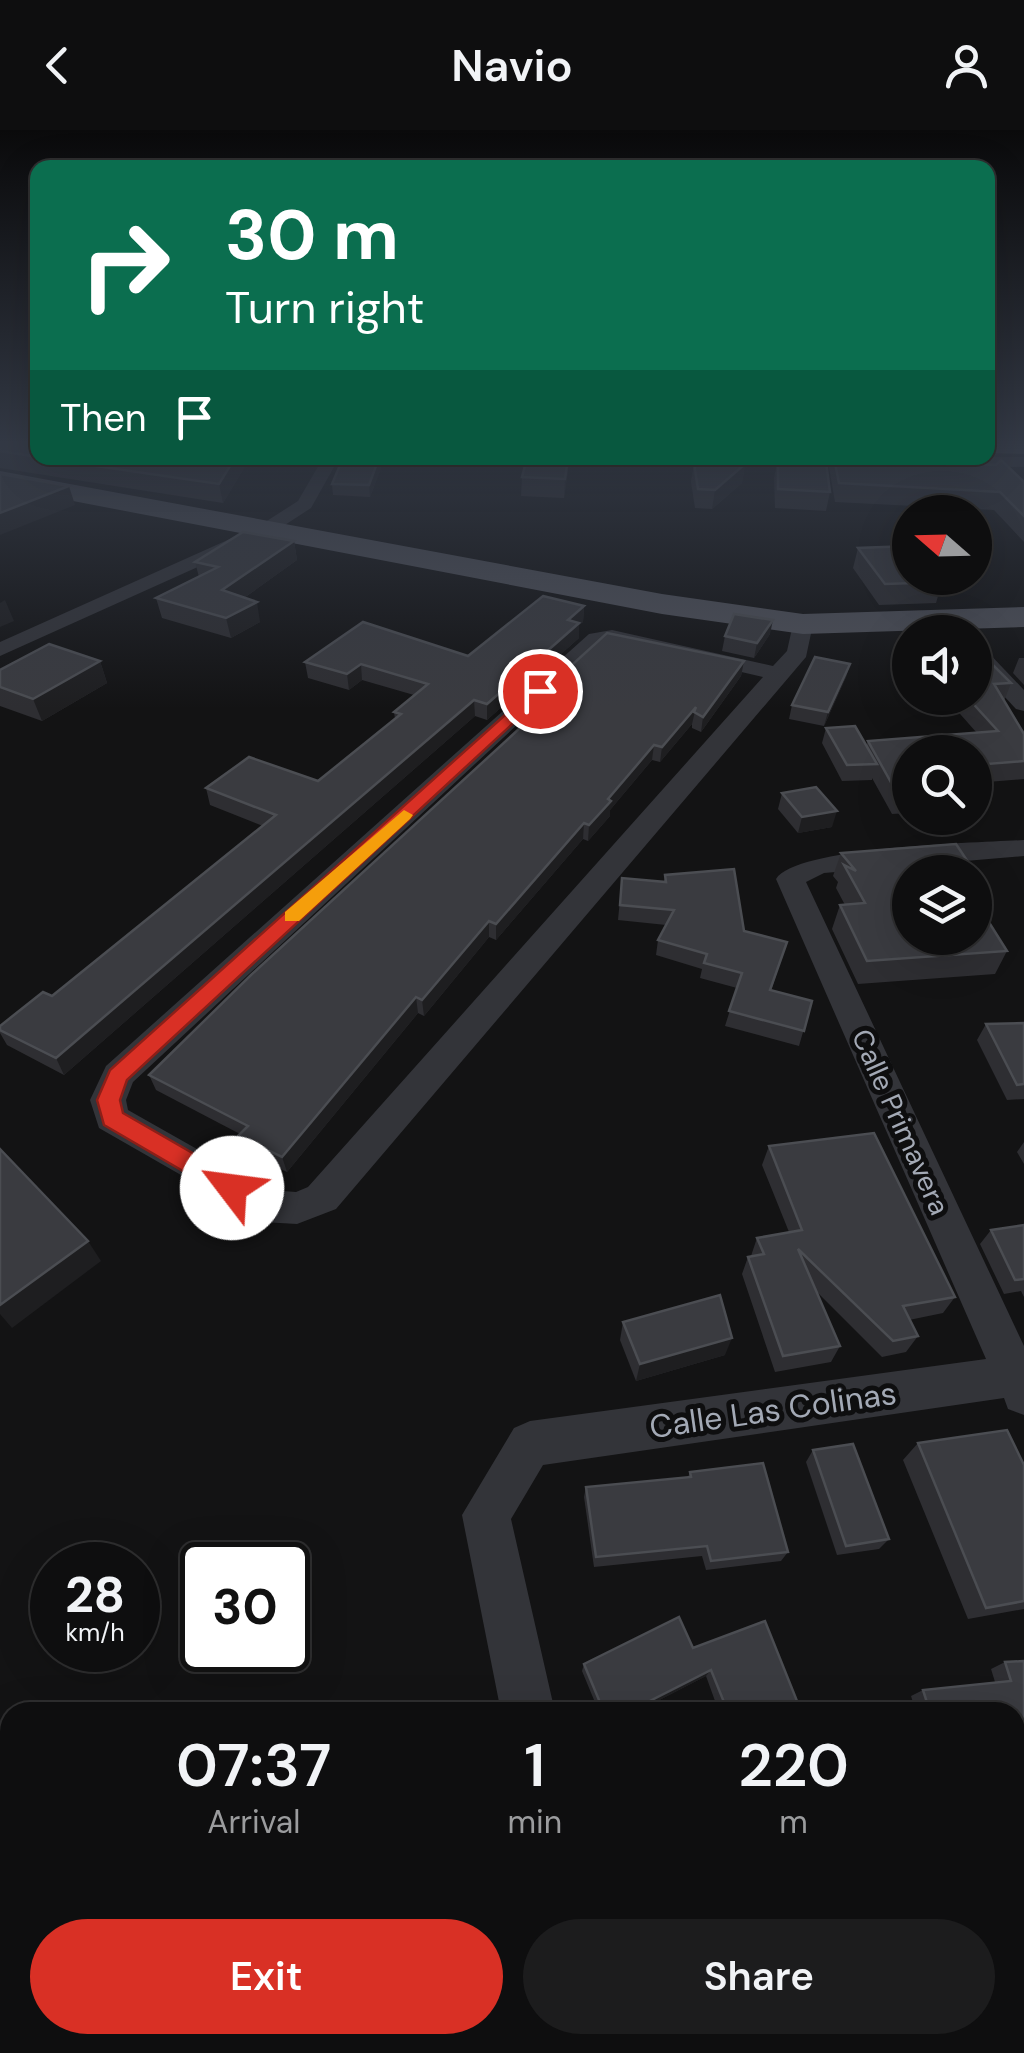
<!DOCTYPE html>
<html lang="en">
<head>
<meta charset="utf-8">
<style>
	:root { --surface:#0e0e0f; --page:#1c1c1d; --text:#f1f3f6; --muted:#9b9c9e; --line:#2e2e2f; --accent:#d93025 }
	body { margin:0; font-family:"DM Sans",sans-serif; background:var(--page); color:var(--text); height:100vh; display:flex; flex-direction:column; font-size:38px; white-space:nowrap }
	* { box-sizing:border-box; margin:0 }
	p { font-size:32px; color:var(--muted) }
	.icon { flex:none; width:55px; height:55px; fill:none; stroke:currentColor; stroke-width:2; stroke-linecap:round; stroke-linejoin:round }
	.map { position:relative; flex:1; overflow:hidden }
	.drawer { position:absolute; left:0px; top:1572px; width:1025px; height:352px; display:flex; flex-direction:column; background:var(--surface); border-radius:30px 30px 0 0; box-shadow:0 10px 40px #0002,0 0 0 2px var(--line) }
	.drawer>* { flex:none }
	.top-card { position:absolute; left:30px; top:30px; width:965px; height:305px; border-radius:20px; box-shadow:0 10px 40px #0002,0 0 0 2px var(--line); background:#0b6e4f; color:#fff; overflow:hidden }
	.needle { width:65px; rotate:290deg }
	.buttons { position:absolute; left:892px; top:365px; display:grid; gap:20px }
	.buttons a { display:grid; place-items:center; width:100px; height:100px; border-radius:50%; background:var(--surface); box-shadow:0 10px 40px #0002,0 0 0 2px var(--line); font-size:50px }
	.speed { position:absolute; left:30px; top:1412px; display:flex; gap:20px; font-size:50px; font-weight:700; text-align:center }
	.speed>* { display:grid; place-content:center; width:130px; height:130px; border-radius:50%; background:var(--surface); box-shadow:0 10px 40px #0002,0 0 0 2px var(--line); line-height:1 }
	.speed small { font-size:25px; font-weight:400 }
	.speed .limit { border:5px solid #111; border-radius:15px; background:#fff; color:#111 }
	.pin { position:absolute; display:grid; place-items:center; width:85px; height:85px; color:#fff; margin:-42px; border:5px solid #fff; border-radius:50%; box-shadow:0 2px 10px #0007 }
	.me { position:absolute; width:110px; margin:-55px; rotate:300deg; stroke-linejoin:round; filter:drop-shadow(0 0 8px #0008) }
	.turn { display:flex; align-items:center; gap:35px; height:210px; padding:0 30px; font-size:45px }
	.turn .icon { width:130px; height:130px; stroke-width:2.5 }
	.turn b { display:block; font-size:70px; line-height:85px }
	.then { display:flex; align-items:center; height:95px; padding:0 30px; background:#0003; gap:20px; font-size:38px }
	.eta { display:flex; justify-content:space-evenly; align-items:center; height:170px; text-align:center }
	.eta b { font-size:60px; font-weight:600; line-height:70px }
	.button { display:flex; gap:20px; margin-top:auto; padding:20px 30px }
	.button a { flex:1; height:115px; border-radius:60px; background:var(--accent); color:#fff; font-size:40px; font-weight:600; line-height:115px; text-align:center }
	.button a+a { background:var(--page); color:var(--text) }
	header { display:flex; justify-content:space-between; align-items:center; height:130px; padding:0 30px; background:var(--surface); font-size:45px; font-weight:600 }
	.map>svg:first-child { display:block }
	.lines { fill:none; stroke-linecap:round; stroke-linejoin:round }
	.minor { fill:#333439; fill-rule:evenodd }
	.primary { fill:#4f5159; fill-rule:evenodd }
	.trunk { fill:#575a62; fill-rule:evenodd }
	.wall { fill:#2e2e32 }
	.shaded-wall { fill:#1e1e20 }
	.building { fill:#3a3b40; stroke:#4b4d52; stroke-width:2.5 }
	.route { fill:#d93025; stroke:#8d1f18; stroke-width:2.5 }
	.slow { fill:#f59e0b }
	.labels { text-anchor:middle; stroke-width:10; stroke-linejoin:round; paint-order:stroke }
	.street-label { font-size:28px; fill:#a3a9b5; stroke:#0e0e0f }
	.near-street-label { font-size:32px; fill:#a3a9b5; stroke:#0e0e0f }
</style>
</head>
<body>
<header><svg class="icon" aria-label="back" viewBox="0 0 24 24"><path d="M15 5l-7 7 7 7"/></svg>Navio<svg class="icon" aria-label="person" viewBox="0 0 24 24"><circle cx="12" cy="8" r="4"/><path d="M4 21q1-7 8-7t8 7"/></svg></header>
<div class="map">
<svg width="1024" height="1923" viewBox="0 0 1024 1923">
	<rect width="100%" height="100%" fill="#131314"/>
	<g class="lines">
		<!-- minor -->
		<g class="minor">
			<polygon points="1024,327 1024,337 815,333 807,328"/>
			<polygon points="323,328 339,328 311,378 271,404 0,526 0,512 259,396 298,371"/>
			<path d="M803,488L813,494L806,527L336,1079L297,1094L263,1092L99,998L90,970L106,936L589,504L612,500L773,536L787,521L793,494ZM612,512L763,547L308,1057L296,1062L269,1060L128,980L126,970L133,952L604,514Z"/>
			<polygon points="975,515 983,517 1024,560 1024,581 1016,579 975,535"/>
			<path d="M1024,710V726L824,743L806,752L1024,1216V1285L1008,1279L1004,1268L543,1335L511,1389L555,1582H501L462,1385L514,1298L530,1291L986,1229L776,749C798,716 979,713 1024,710Z"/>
			<polygon points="565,1915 629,1915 631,1923 567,1923"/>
		</g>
		<!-- primary -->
		<polygon class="primary" points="0,341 662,464 803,484 1024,477 1024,497 803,504 662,484 0,357"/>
		<!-- trunk -->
		<polygon class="trunk" points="988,310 1024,310 1024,324 988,323"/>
	</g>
	<!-- wall -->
	<g class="wall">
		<polygon points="0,310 250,328 223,373 0,338"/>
		<polygon points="831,328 907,328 908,331 996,335 1024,352 1024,412 994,380 835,372 829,337"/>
		<polygon points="778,329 830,362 826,381 775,378 774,348"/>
		<polygon points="694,333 745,334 742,353 712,379 695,378 691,352"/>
		<polygon points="381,338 370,367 333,365 332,354"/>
		<polygon points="568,340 564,368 521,366 522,347"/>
		<polygon points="294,411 297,430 244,468 260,492 231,508 162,488 156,468 199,447 195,432"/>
		<polygon points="858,418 942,452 936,473 879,475 853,438"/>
		<polygon points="584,476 583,492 579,495 579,508 487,590 475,586 64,945 7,915 0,903 0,896 52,866 263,696 210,675 206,658 318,651 395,589 394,582 414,565 362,550 349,560 308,548 305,532 468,526"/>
		<polygon points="770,504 754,528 722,521 725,506"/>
		<polygon points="910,509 910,527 906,522"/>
		<polygon points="975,528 1011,553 1004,571 1024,604 1024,649 975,653 975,622 910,622 910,683 892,684 872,648 872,650 842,651 822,613 826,598 866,616 868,611 976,602 946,568 975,568"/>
		<polygon points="1019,528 1024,528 1024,555 1013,543"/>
		<polygon points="100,531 107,553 42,591 0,576 0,540"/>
		<polygon points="744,531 741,546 701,602 692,598 692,594 660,632 652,630 610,680 610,686 588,711 583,709 496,810 489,807 424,886 418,883 287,1042 244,1021 238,1006 240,1004 156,960 149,945 518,599 518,584"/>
		<polygon points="850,534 846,547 824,596 789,589 792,575"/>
		<polygon points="782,663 832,697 798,703 778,679"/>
		<polygon points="841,723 910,742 1007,821 995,844 858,854 832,799 840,775 845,775 836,758 838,752 833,746"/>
		<polygon points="665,745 782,827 771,861 812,871 799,916 725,896 737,858 700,848 702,839 656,825 658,810 666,795 618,790 622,748 664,752"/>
		<polygon points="1024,893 1024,969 1007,970 977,910 986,894"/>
		<polygon points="1024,1012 1024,1034 1017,1022"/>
		<polygon points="769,1016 955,1167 943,1183 909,1190 918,1206 906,1222 882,1227 817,1162 840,1216 831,1232 775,1242 742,1144 748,1127 751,1126 757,1108 789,1102 762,1035"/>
		<polygon points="1024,1095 1024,1167 1021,1161 1004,1164 980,1114 991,1100"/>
		<polygon points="623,1192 725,1225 636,1251 620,1210"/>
		<polygon points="918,1313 1024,1335 1024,1479 968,1489 903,1330"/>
		<polygon points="813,1320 889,1409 879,1419 837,1425 806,1332"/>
		<polygon points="690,1342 788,1422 781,1431 706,1440 702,1426 594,1437 584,1367 586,1357 688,1347"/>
		<polygon points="693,1518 789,1577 774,1582 719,1582 706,1546 636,1582 599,1582 582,1541 584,1534"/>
		<polygon points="1024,1531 1024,1628 1018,1629 1024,1663 1015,1665 1015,1582 916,1582 911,1566 923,1560 995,1552 991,1539 1005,1532"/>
		<polygon points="788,1915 928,1915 930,1923 790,1923"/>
	</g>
	<!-- shaded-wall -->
	<g class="shaded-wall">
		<polygon points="235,328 250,328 223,373 219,354"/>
		<polygon points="380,328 381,338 370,367 369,355"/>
		<polygon points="569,328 568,340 564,368 565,349"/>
		<polygon points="745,334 742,353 712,379 715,360"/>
		<polygon points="69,356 75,375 0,405 0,383"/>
		<polygon points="294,411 297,430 227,480 222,460"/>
		<polygon points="5,470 14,491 0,497 0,473"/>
		<polygon points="257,472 260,492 231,508 226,488"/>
		<polygon points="584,476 583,492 579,495 579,508 487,590 487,574 568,490"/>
		<polygon points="773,490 770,504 754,528 757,513"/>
		<polygon points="100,531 107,553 42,591 33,569"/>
		<polygon points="744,531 741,546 701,602 703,587"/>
		<polygon points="361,534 362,550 349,560 347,544"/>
		<polygon points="850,534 846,547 824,596 828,582"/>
		<polygon points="474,570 475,586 64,945 56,928"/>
		<polygon points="696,577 692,594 660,632 662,617"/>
		<polygon points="654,615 652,630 610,680 610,686 588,711 589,695 608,669"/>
		<polygon points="837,681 832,697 798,703 802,687"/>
		<polygon points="584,693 583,709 496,810 496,794"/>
		<polygon points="489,791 489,807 424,886 422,870"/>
		<polygon points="416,867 418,883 287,1042 282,1027"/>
		<polygon points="88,1111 101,1131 12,1198 0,1184 0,1175"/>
		<polygon points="732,1208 725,1225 636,1251 640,1234"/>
		<polygon points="711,1540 706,1546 636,1582 628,1582"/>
		<polygon points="797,1571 789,1577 774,1582 768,1582"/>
	</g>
	<!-- building -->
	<g class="building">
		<polygon points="0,310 38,310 38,327 0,321"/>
		<polygon points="41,328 235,328 219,354"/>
		<polygon points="343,328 379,328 369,355 332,354"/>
		<polygon points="527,328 568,328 565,349 522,347"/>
		<polygon points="834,328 907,328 908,331 996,335 1001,330 1024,352 1024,386 1000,362 839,353"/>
		<polygon points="778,329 826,332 830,362 778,359"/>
		<polygon points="694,333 745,334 715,360 698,359"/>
		<polygon points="0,344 69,356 0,383"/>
		<polygon points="243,402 294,411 222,460 257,472 226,488 156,468 218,437 195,432"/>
		<polygon points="910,416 910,448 939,448 942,452 885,454 858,418"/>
		<polygon points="543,466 584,476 568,490 579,493 487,574 474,570 56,928 0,900 0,896 43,862 52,866 276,685 206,658 249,627 318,651 401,584 394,582 428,554 361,534 347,544 305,532 363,492 468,526"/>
		<polygon points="734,484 773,490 757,513 725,506"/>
		<polygon points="607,503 744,531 703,587 694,582 696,577 662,617 654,615 608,669 611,671 589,695 584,693 496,794 489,791 422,870 416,867 282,1027 238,1006 248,996 149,945 251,845 532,587 518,584"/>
		<polygon points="49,514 100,531 33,569 0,557 0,540"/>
		<polygon points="815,527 850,534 828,582 792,575"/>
		<polygon points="975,528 986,528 1011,553 994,554 1024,604 1024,631 975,635 975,622 910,622 910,664 898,665 868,611 998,601 968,568 975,568"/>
		<polygon points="855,596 877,634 847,635 826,598"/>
		<polygon points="816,657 837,681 802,687 782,663"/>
		<polygon points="956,714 976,744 910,742 910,808 975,808 975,770 1007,821 867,831 840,775 865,773 844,735 856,741 841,723"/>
		<polygon points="734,739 744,801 787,812 770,860 812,871 804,901 729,881 742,843 704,833 707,824 658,810 674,780 620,775 622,748 666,752 665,745"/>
		<polygon points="1024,893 1024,954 1017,955 986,894"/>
		<polygon points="874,1003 955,1167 903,1176 918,1206 893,1211 798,1119 840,1216 783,1226 748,1127 764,1124 757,1108 802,1100 769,1016"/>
		<polygon points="0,1019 88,1111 0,1175"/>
		<polygon points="1024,1095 1024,1149 1015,1150 991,1100"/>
		<polygon points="720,1165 732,1208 640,1234 623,1192"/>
		<polygon points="1007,1300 1024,1335 1024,1471 986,1478 918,1313"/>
		<polygon points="853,1314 889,1409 846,1416 813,1320"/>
		<polygon points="763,1333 788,1422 711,1431 707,1416 596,1427 586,1357 691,1347 690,1342"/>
		<polygon points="679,1487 693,1518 765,1491 797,1571 768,1582 728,1582 711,1540 628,1582 604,1582 584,1534"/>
		<polygon points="1024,1531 1024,1625 1017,1626 1024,1646 1024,1662 1015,1663 1015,1582 930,1582 923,1560 1011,1551 1005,1532"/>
		<polygon points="800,1915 928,1915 930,1923 802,1923"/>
	</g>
	<!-- sky -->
	<linearGradient id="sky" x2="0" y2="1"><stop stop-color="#0a0a0b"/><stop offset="0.54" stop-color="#333945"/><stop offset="1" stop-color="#333945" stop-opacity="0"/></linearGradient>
	<rect width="1024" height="579" fill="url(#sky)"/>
	<!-- route -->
	<polygon class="route" points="535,558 548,561 127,950 120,970 123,983 241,1051 245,1058 241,1065 224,1065 104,995 97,970 110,940"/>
	<!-- slow -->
	<polygon class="slow" points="404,680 413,685 410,689 299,791 285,791 285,782"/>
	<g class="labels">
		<!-- street labels -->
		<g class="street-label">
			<text transform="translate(901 992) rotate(66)" y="10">Calle Primavera</text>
		</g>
		<!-- near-street labels -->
		<g class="near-street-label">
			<text transform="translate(773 1280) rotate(-8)" y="11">Calle Las Colinas</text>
		</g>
	</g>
</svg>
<div class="buttons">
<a><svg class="needle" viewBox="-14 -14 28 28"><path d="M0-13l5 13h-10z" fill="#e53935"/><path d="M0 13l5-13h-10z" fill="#9b9c9e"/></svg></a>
<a><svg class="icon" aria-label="sound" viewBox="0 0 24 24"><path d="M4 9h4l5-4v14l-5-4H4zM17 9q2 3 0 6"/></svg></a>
<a><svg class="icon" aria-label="search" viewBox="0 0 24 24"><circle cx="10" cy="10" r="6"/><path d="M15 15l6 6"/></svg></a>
<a><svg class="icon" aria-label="layers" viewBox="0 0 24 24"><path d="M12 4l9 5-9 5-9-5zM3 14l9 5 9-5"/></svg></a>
</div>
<div class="speed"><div>28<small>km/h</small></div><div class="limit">30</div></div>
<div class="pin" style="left:540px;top:561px;background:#d93025"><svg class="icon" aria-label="arrive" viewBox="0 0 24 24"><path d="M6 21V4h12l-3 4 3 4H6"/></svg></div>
<svg class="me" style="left:232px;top:1058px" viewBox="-20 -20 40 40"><circle r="19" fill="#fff"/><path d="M0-13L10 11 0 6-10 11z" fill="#d93025"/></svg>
<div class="top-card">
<div class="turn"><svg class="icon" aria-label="right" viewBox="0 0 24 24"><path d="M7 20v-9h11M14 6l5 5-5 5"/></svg><div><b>30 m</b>Turn right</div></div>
<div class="then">Then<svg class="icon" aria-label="arrive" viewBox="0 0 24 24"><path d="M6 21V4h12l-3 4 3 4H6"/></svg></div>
</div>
<section class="drawer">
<div class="eta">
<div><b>07:37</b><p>Arrival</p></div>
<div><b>1</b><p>min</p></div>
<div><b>220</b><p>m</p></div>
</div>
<div class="button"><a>Exit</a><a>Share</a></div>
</section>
</div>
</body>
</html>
